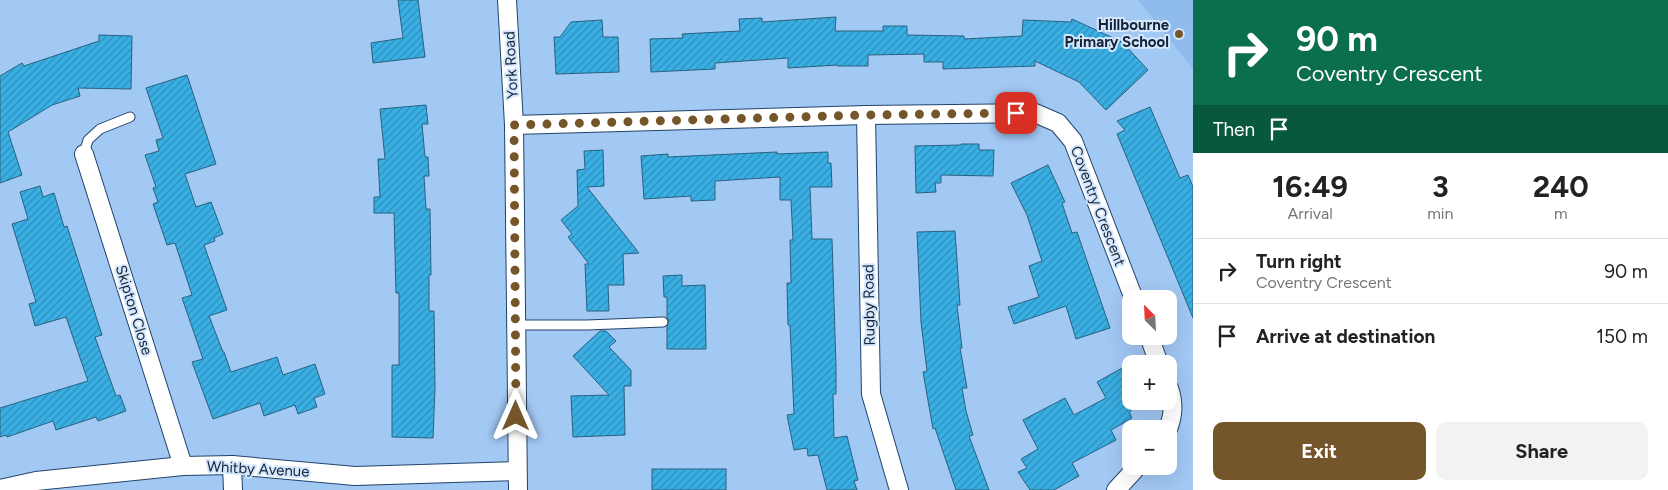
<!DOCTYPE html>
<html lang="en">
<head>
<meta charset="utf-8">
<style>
	:root { --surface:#fff; --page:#f2f2f2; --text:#222; --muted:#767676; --line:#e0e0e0; --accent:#75552a }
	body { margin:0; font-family:Figtree,sans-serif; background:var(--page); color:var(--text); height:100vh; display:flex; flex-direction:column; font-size:19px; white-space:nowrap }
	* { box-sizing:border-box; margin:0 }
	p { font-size:16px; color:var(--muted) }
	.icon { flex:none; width:28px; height:28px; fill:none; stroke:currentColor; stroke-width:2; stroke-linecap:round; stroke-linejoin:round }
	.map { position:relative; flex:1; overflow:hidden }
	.drawer { display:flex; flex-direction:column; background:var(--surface); width:475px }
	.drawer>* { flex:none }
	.hud { background:#0b6e4f; color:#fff; overflow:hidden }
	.needle { width:32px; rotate:336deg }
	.tools { position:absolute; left:1122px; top:290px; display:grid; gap:10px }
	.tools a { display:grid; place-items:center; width:55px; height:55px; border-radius:10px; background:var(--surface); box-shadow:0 5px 20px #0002; font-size:25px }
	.pin { position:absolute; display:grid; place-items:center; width:42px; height:42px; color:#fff; margin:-21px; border-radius:10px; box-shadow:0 2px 8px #0006 }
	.me { position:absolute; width:55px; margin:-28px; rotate:0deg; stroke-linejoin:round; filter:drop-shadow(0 0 4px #0008) }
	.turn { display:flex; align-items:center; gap:18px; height:105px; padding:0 20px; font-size:22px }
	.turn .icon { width:65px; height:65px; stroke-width:2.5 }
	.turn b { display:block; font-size:35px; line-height:42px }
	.then { display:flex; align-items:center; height:48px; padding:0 20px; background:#0003; gap:10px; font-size:19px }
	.eta { display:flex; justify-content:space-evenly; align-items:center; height:85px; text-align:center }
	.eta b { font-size:30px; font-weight:700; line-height:35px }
	.action { display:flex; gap:10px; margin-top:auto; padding:10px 20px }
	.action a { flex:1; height:58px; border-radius:10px; background:var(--accent); color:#fff; font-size:20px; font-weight:700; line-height:58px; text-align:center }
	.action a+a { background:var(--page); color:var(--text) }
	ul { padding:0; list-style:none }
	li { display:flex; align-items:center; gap:15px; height:65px; padding:0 20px; border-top:1px solid var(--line) }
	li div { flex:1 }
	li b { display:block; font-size:19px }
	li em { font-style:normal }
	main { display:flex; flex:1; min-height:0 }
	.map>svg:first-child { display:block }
	.built { fill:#90bced }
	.building { fill:url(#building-hatch); stroke:#28627e }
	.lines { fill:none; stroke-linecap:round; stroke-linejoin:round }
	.lane-casing { stroke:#224469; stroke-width:11 }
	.street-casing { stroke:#224469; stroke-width:20 }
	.lane { stroke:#fff; stroke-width:9 }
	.street { stroke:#fff; stroke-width:18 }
	.route { stroke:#75552a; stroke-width:9; stroke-dasharray:0 16.2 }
	.poi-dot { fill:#75552a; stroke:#d4e7fe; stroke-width:2 }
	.labels { text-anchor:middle; stroke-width:4; stroke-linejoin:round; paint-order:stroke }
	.poi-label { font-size:15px; font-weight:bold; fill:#152435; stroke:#d4e7fe; text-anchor:end }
	.street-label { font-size:15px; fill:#152435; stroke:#d4e7fe }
</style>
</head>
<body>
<main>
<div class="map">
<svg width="1193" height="490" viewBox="0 0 1193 490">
	<defs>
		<pattern id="building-hatch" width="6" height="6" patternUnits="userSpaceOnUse" patternTransform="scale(1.25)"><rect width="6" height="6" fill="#39afe4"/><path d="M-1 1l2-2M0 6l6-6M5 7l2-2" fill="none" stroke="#2f8eba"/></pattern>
	</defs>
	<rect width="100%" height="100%" fill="#a2c8f4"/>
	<!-- built -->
	<polygon class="built" points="1138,0 1193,0 1193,69"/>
	<!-- building -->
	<g class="building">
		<polygon points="398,0 418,0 425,57 373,63 371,43 403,38"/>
		<polygon points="836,17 835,31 883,31 883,26 907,26 907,35 964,36 964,39 1022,36 1023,20 1071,22 1072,19 1122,42 1148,70 1106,110 1079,82 1035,61 1035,66 943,69 943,62 924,62 924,54 868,55 868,66 838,66 838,65 788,68 788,58 715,63 715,69 651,72 650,39 683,38 682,34 740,31 739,19 762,18 762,22"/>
		<polygon points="602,20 603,37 618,37 619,72 556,74 554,37 560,37 571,22"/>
		<polygon points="99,35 132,36 131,89 78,88 80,96 52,105 8,132 22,175 0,183 0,76 22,63 24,66 99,41"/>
		<polygon points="187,75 216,164 185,174 196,207 211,202 223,234 214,238 215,241 204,245 227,310 209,316 223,352 224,352 231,372 277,357 283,375 315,364 325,394 314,398 317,407 298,414 295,405 264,416 260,403 213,419 192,362 203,359 182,298 192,295 175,243 167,245 153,204 158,202 153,188 156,187 145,155 159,151 156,140 163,138 146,88"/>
		<polygon points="426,105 428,124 422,124 425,157 428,157 429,176 424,176 426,209 430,209 431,275 429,275 429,311 434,311 435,388 433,438 392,437 392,365 399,365 399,293 396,293 394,213 374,213 374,197 380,197 378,159 385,159 380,109"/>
		<polygon points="1150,107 1180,178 1188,175 1193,187 1193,318 1117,134 1125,130 1117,121"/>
		<polygon points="961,144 979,144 979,150 994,150 993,176 941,175 941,183 935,183 936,192 916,193 915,146 961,145"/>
		<polygon points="603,150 604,186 587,187 639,253 623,254 624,285 608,285 609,311 587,311 585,264 589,264 568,237 572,234 561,220 578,206 577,170 585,169 584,151"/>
		<polygon points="777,152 777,154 828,152 828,163 831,163 832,187 810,187 812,239 832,239 836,367 836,394 833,394 834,438 847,436 858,480 854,481 857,490 827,490 818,455 808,456 807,448 794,450 787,415 794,414 790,325 788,325 787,283 791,283 790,240 793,240 791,200 780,200 780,177 715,181 715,200 691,201 691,196 644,199 641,156 668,154 668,157"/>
		<polygon points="1048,165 1065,202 1062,203 1072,233 1077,232 1110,328 1076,339 1066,306 1014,324 1008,307 1039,297 1029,266 1042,261 1027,215 1011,183"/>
		<polygon points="40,186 43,197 54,193 64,227 67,226 102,335 95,337 116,396 120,395 126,411 98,421 96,417 56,430 53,421 7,437 6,435 0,437 0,408 88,381 66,317 35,326 29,304 36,302 12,224 28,219 20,192"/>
		<polygon points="955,231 960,305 957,305 962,348 960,348 967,388 962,388 966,411 973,435 969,436 989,490 956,490 935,428 933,429 923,372 927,371 921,322 917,232"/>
		<polygon points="682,275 682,286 705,285 706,349 667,349 667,327 669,321 667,317 667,297 664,297 663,276"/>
		<polygon points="600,331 606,331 616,341 609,347 631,370 631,386 624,386 625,435 573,437 571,396 609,395 573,356"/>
		<polygon points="1124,367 1131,382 1131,411 1129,412 1132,418 1111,430 1116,440 1072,463 1079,476 1054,490 1030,490 1018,472 1027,468 1021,459 1038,449 1023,420 1065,398 1074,415 1106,398 1097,382"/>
		<rect x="652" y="469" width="74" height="21"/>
	</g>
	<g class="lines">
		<defs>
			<g id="lane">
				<polyline points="84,154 88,140 100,129 130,117"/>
				<polyline points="516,325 587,325 663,322"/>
			</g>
			<g id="street">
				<polyline points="507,0 514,125 518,490"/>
				<polyline points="866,115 871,394 899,490"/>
				<polyline points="514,125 866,115 1035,113 1058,123 1073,141 1134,299"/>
				<polyline points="84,154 183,466"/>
				<polyline points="1149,336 1159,364"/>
				<path d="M1168,429C1174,414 1174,402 1169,388"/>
				<polyline points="232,465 233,490"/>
				<polyline points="0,489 36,481 183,466 232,465 355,476 517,471"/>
				<polyline points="1116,490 1138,466"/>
			</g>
		</defs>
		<!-- lane casing -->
		<use href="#lane" class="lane-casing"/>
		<!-- street casing -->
		<use href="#street" class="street-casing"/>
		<!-- lane -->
		<use href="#lane" class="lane"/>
		<!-- street -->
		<use href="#street" class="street"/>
	</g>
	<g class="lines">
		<!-- route -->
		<polyline class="route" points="516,416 514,125 866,115 1016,113"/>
	</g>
	<!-- markers -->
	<circle class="poi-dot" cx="1179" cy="34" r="5"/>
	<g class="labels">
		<!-- poi labels -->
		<g class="poi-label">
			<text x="1169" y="30">Hillbourne<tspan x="1169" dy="17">Primary School</tspan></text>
		</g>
		<!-- street labels -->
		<g class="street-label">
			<text transform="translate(511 65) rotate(-93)" y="5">York Road</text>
			<text transform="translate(1098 206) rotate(69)" y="5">Coventry Crescent</text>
			<text transform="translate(869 305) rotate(-91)" y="5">Rugby Road</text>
			<text transform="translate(134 310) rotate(73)" y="5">Skipton Close</text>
			<text transform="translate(258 469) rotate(3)" y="5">Whitby Avenue</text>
		</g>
	</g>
</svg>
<div class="tools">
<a><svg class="needle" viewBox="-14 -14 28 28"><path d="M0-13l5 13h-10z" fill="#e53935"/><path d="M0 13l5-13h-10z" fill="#767676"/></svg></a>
<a>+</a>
<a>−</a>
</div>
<div class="pin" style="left:1016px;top:113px;background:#d93025"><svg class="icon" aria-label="arrive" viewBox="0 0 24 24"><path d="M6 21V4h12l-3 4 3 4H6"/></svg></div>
<svg class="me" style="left:516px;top:416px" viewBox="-20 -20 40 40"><path d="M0-17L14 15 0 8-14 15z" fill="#75552a" stroke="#fff" stroke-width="4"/></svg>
</div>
<section class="drawer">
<div class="hud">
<div class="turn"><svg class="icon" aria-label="right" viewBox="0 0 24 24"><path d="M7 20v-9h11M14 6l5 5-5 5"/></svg><div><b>90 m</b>Coventry Crescent</div></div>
<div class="then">Then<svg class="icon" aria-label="arrive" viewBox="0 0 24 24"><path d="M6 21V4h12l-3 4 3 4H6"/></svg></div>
</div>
<div class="eta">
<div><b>16:49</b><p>Arrival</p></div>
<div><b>3</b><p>min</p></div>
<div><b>240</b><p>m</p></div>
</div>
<ul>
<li><svg class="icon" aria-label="right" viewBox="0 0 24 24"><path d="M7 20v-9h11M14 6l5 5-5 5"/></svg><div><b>Turn right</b><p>Coventry Crescent</p></div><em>90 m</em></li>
<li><svg class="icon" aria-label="arrive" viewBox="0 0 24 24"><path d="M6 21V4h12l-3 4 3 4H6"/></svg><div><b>Arrive at destination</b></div><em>150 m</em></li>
</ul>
<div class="action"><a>Exit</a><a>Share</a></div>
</section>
</main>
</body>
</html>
